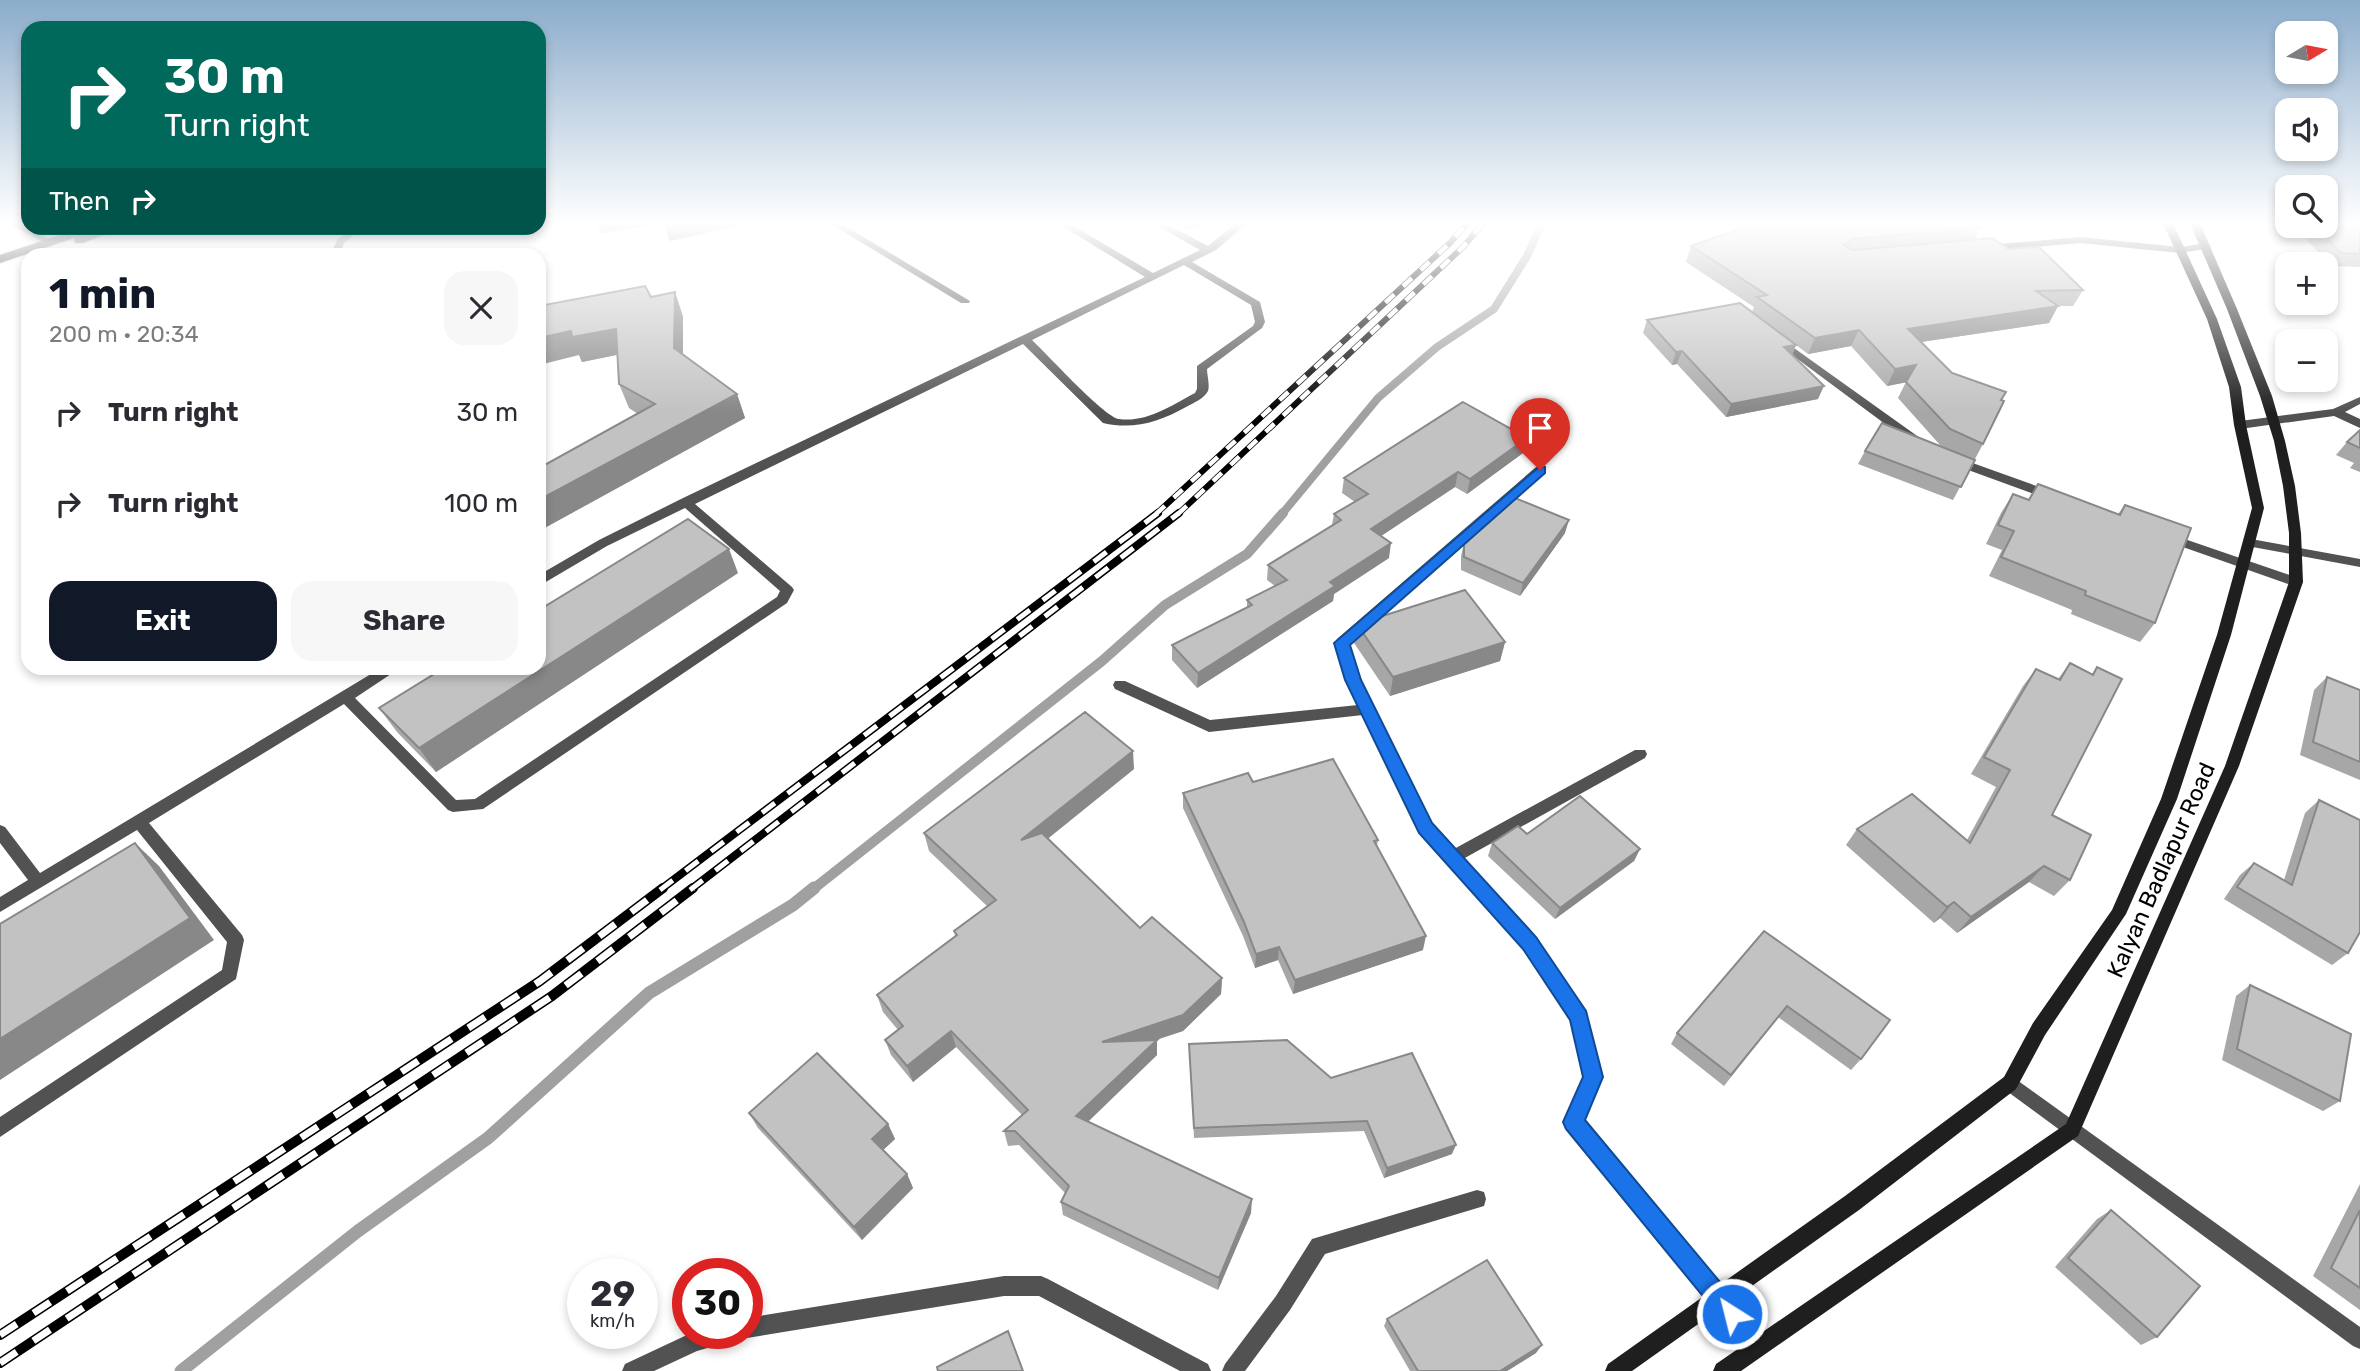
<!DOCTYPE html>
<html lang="en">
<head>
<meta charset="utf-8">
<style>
	:root { --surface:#fff; --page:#f7f7f7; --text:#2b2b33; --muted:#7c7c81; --accent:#111827 }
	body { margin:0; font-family:Rubik,sans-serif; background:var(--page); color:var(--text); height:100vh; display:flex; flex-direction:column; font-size:26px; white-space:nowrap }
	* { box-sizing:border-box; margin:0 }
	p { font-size:23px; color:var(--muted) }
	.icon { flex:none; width:38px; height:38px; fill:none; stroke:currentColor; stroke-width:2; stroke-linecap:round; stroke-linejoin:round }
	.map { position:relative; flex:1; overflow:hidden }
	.drawer { position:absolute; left:21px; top:248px; width:525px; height:427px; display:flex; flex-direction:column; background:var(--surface); border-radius:21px; box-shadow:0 4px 10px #0003 }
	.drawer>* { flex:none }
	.hud { position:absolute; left:21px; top:21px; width:525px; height:214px; border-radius:21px; box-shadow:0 4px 10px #0003; background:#00695c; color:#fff; overflow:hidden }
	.needle { width:46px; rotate:80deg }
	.fabs { position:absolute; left:2275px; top:21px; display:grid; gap:14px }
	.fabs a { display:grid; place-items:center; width:63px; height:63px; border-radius:14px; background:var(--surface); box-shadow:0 4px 10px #0003; font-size:35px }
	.speed { position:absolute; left:567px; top:1258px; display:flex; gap:14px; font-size:35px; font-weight:700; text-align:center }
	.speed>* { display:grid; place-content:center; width:91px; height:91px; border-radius:50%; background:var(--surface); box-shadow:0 4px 10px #0003; line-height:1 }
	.speed small { font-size:18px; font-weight:400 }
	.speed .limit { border:10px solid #d22; background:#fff; color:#111 }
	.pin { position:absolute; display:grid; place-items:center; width:60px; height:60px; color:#fff; margin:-72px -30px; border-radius:50% 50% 50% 0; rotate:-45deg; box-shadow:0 0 7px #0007 }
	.pin .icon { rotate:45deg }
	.me { position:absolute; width:77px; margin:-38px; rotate:324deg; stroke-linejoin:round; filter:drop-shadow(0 0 5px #0008) }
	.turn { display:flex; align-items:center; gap:24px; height:147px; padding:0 28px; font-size:32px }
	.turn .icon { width:91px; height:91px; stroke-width:2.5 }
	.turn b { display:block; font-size:49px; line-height:60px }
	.then { display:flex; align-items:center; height:66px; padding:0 28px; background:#0003; gap:14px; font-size:26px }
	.round { display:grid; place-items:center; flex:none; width:74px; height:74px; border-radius:21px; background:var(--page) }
	.summary { display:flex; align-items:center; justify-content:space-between; height:119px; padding:0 28px }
	h1 { font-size:42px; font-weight:700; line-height:52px; color:var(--accent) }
	.cta { display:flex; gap:14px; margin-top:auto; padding:14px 28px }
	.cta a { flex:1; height:80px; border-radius:21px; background:var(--accent); color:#fff; font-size:28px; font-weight:700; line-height:80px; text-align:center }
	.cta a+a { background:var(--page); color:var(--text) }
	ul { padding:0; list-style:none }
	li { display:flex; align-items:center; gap:21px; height:91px; padding:0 28px }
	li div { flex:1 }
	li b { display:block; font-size:26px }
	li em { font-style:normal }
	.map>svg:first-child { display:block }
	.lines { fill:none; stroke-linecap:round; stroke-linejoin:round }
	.stream-far2 { stroke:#a0a0a0; stroke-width:8 }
	.stream-far1 { stroke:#a0a0a0; stroke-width:10 }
	.stream { stroke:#a0a0a0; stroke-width:13 }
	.primary-casing { stroke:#dbdbdb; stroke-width:3 }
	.service { fill:#525252; fill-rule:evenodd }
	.minor { fill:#525252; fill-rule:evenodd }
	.secondary { fill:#1f1f1f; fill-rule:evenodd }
	.primary { fill:#000; fill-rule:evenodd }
	.rail-far2-casing { stroke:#000; stroke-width:6 }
	.rail-far1-casing { stroke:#000; stroke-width:8 }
	.rail-casing { stroke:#000; stroke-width:10 }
	.rail-far2 { stroke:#fff; stroke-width:4.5; stroke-dasharray:12; stroke-linecap:butt }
	.rail-far1 { stroke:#fff; stroke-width:5; stroke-dasharray:16; stroke-linecap:butt }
	.rail { stroke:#fff; stroke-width:7; stroke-dasharray:20; stroke-linecap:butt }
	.wall { fill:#a7a7a7 }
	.shaded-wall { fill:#888 }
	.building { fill:#c2c2c2; stroke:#888; stroke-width:2 }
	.route { fill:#1a73e8; stroke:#114b97; stroke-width:2 }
	.labels { text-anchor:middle; stroke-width:7; stroke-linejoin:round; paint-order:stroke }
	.street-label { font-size:23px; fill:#000; stroke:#fff }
</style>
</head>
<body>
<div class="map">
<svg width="2360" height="1371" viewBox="0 0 2360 1371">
	<rect width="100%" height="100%" fill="#fff"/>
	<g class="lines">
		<!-- stream-far2 -->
		<polyline class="stream-far2" points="1282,514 1378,398 1437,347 1494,309 1527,256 1543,221"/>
		<!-- stream-far1 -->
		<polyline class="stream-far1" points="812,890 1102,661 1165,605 1247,554 1283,513"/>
		<!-- stream -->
		<polyline class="stream" points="181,1371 358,1231 488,1138 649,993 793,905 814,888"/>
		<defs>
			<polygon id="primary" points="81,228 97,228 95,231 121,228 83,243 75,243 74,238 0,263 0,255"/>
		</defs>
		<!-- primary casing -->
		<use href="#primary" class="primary-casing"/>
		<!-- service -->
		<g class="service">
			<polygon points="826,221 837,221 970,301 969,303 961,303"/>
			<polygon points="1477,1190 1484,1192 1486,1199 1484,1206 1325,1254 1290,1310 1245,1371 1222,1371 1225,1364 1276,1296 1312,1239"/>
		</g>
		<!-- minor -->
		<g class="minor">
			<polygon points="6,221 18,221 54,242 46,244"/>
			<path d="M1054,221H1065L1153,273L1200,250L1149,221H1161L1208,246L1239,221H1250L1216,250L1192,262L1260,302L1265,322L1262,328L1207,369C1207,375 1210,385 1208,391C1204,399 1193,403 1186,407C1159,422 1134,430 1103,423L1023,344L695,504L792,587L794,590L787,603L483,809L453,812L448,810L344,704L149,823L242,935L244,940L236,979L0,1137V1117L222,970L227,942L137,830L0,912V897L28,880L0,843V825L5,827L40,873L381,668H400L355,698L456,800L475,799L777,597L780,591L685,508L607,546L539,586V575L599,540L681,499L1145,277ZM1184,265L1251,305L1255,322L1253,326L1197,366V389L1195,393C1172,405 1147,423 1119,419C1104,417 1047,354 1032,340Z"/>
			<polygon points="352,228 362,228 344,243 340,256 330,256 337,240"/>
			<polygon points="2080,237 2180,247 2206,243 2211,246 2206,249 2180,253 2080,243 1988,251 1983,248 1988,245"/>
			<polygon points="1780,338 1920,438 1920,444 1912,444 1776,343 1776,339"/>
			<polygon points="2360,397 2360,404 2345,412 2360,419 2360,428 2334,416 2240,429 2234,425 2240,421 2333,409"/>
			<polygon points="1953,456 2056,493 2058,496 2056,499 2048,499 1949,463 1949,457"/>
			<polygon points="1540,466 1546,470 1544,473 1349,644 1360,680 1431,824 1454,849 1635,750 1645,750 1647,754 1645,758 1463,859 1535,938 1585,1011 1602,1077 1583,1120 1727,1290 1765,1349 1762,1356 1755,1359 1748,1356 1713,1304 1567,1128 1564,1122 1584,1077 1571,1020 1523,948 1420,832 1363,715 1209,732 1115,689 1113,685 1115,681 1125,681 1210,720 1358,705 1346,680 1335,643 1337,639 1536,467"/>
			<polygon points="2167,533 2301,579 2303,582 2296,587 2291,585 2163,540 2161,537"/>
			<polygon points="2251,539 2360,559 2360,567 2247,546 2245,543 2247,540"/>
			<polygon points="2010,1075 2360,1327 2360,1349 2353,1346 2004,1089 2001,1083 2004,1077"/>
			<polygon points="1004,1276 1041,1276 1048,1279 1208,1364 1211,1371 1180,1371 1039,1296 1004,1296 747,1338 739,1334 747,1334 747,1318"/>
			<polygon points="689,1334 735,1334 732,1341 697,1351 654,1371 622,1371 625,1364"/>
		</g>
		<!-- secondary -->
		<g class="secondary">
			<polygon points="2162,221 2172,221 2217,319 2241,387 2246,425 2264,508 2231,635 2177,799 2126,914 2045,1035 2016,1089 1859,1210 1632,1371 1605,1371 1608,1364 1845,1196 2004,1077 2033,1023 2112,910 2161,799 2217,635 2252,508 2234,425 2229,387 2207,319"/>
			<polygon points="2189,221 2199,221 2237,309 2272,396 2285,441 2295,486 2301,533 2303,582 2239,766 2078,1136 1741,1371 1713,1371 1716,1364 2066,1124 2225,766 2289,582 2289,533 2283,486 2274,441 2260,396 2227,309"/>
		</g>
		<!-- primary -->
		<use href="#primary" class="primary"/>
		<defs>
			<g id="rail-far2">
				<polyline points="1156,514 1450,243 1469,221"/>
				<polyline points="1178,514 1463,247 1485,221"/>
			</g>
			<g id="rail-far1">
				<polyline points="660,890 1158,513"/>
				<polyline points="690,890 1179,513"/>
			</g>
			<g id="rail">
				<polyline points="0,1335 540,981 663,888"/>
				<polyline points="0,1363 552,996 693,888"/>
			</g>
		</defs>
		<!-- rail-far2 casing -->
		<use href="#rail-far2" class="rail-far2-casing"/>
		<!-- rail-far1 casing -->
		<use href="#rail-far1" class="rail-far1-casing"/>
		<!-- rail casing -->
		<use href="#rail" class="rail-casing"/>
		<!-- rail-far2 -->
		<use href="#rail-far2" class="rail-far2"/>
		<!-- rail-far1 -->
		<use href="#rail-far1" class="rail-far1"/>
		<!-- rail -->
		<use href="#rail" class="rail"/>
	</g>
	<!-- wall -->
	<g class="wall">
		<polygon points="596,221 739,221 740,225 670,241 663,223 601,233"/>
		<polygon points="1173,221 1208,221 1188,230"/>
		<polygon points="2078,221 2118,221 2115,225"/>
		<polygon points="2360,221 2360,267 2331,266 2294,226 2326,226"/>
		<polygon points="1980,228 1975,239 2008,249 2083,290 2073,306 2058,306 2049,323 1921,342 1983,444 1953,500 1858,464 1865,451 1955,452 1940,445 1898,398 1906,382 1887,386 1851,346 1808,354 1796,345 1792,355 1818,399 1726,417 1677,364 1672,365 1643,333 1647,320 1752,312 1754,307 1686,262 1691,246"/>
		<polygon points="675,292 683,317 683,355 737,394 745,418 539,531 539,468 638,414 629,408 619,384 617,355 582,362 579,355 651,297"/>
		<polygon points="2360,430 2360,472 2350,468 2354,463 2336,455 2347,442"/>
		<polygon points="1527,438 1523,453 1467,494 1455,487 1381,536 1389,558 1334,594 1333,601 1197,688 1172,660 1172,645 1247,608 1247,600 1275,586 1267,580 1268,565 1332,525 1334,514 1355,502 1342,493 1344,478"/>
		<polygon points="2038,484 2118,514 2125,505 2155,623 2140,642 2071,614 2072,610 1989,576 2002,550 1986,544 2001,513 2013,494 2028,500"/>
		<polygon points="1565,533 1520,596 1461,570 1461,556 1464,543"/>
		<polygon points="738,573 436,772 397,732 379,708"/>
		<polygon points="1357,624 1505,642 1500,661 1390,696 1354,643"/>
		<polygon points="2070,663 2092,674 2097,667 2052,815 2070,880 2054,896 2029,882 1957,933 1940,918 1934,923 1846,845 1857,829 1967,840 1996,787 1971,774 2023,686 2036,669 2058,679"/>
		<polygon points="2327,677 2360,690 2360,780 2300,755 2314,690"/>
		<polygon points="1134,769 1048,838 1140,928 1222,978 1221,994 1183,1031 1156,1040 1157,1055 1088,1122 1251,1213 1218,1290 1063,1215 1061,1202 1065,1193 1019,1145 1008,1146 1004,1131 1022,1115 956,1047 913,1082 891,1055 885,1040 898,1030 883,1012 877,995 955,936 954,931 987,906 929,851 924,833"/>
		<polygon points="1253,782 1378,840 1377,846 1423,950 1293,994 1278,960 1255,968 1243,936 1183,808 1183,793"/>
		<polygon points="2319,800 2348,953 2332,965 2224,899 2240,875 2254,863 2284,880 2305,813"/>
		<polygon points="1492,843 1640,849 1634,861 1555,919 1488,856"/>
		<polygon points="1764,931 1861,1059 1851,1070 1778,1017 1724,1086 1671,1044 1677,1033"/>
		<polygon points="2250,985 2340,1101 2323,1111 2222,1060 2236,996"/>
		<polygon points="1189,1044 1331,1078 1452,1154 1384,1178 1364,1131 1194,1138"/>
		<polygon points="749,1113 888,1124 895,1139 883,1150 907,1174 913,1188 862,1240 758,1128"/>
		<polygon points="2360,1184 2360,1310 2313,1276"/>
		<polygon points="2111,1210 2157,1337 2141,1345 2055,1267 2097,1219"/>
		<polygon points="1387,1319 1536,1353 1507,1371 1410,1371 1384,1326"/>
	</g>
	<!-- shaded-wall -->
	<g class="shaded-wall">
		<polygon points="596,221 662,221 663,223 601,233"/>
		<polygon points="673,221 739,221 740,225 670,241 664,223"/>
		<polygon points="1188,221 1208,221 1188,230"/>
		<polygon points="675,292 683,317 683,373 674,348"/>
		<polygon points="2058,306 2049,323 1900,345 1908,329"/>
		<polygon points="616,329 625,353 582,362 579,355 539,365 539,338 571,331"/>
		<polygon points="1859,330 1851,346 1808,354 1815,338"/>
		<polygon points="1796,345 1791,358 1784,347"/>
		<polygon points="1682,351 1677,364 1672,365 1676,352"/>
		<polygon points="1916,365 1908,382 1887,386 1895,369"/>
		<polygon points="1824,386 1818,399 1726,417 1731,404"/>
		<polygon points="737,394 745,418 539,531 539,500"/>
		<polygon points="1527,438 1523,453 1467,494 1470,479"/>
		<polygon points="1458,472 1455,487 1369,544 1371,529"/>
		<polygon points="1569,520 1565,533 1520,596 1523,583"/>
		<polygon points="1391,543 1389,558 1334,594 1333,601 1197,688 1198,673 1330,582"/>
		<polygon points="729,549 738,573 436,772 419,748"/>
		<polygon points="1505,642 1500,661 1390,696 1393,677"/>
		<polygon points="1133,751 1134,769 1024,858 1021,840"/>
		<polygon points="135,843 159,866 214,940 0,1080 0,1039"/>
		<polygon points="1640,849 1634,861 1555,919 1560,908"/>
		<polygon points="2044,866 2029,882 1957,933 1971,917"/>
		<polygon points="1954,902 1940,918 1934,923 1947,907"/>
		<polygon points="1426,936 1423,950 1293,994 1295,980"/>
		<polygon points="1279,947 1278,960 1255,968 1256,954"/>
		<polygon points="1222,978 1221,994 1183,1031 1103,1057 1102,1042"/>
		<polygon points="951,1031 956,1047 913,1082 907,1066"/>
		<polygon points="1157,1040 1157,1055 1078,1131 1076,1116"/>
		<polygon points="888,1124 895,1139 879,1154 872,1139"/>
		<polygon points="1456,1145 1452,1154 1384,1178 1387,1168"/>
		<polygon points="907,1174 913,1188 862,1240 854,1227"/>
		<polygon points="1252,1199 1251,1213 1218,1290 1219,1278"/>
		<polygon points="1542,1345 1536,1353 1507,1371 1500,1371"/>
	</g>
	<!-- building -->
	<g class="building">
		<polygon points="1761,221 1971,221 1980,228 1852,239 1844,245 1852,250 1993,238 2008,249 2039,247 2083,290 2036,291 2058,306 1908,329 1952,373 2006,392 2001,400 2004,401 1983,444 1950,429 1906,382 1916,365 1895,369 1859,330 1815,338 1757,297 1767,295 1691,246"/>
		<polygon points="2326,221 2360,221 2360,254 2341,253 2315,226 2326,226"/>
		<polygon points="645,286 651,297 675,292 674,348 737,394 539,500 539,468 655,404 619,384 616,329 572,337 571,331 539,338 539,306"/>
		<polygon points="1740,303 1796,345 1784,347 1824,386 1731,404 1682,351 1676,352 1647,320"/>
		<polygon points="1463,402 1527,438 1470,479 1458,472 1371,529 1391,543 1330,582 1335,586 1198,673 1172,645 1252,605 1247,600 1287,580 1268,565 1341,520 1334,514 1368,494 1344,478"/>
		<polygon points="1882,423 1975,460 1961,487 1865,451"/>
		<polygon points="2360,430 2360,448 2347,442"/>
		<polygon points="2038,484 2120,515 2125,505 2191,528 2155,623 2085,595 2086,591 2001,557 2014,531 1998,525 2013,494 2029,500"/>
		<polygon points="1510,496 1569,520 1523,583 1464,557 1464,543 1484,519"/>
		<polygon points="688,519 729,549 419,748 379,708 444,668 539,668 539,610"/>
		<polygon points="1465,590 1505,642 1393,677 1357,624"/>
		<polygon points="2070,663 2093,675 2097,667 2122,679 2052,815 2091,835 2070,880 2044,866 1971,917 1954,902 1947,907 1857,829 1912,794 1970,843 2010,770 1984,757 2036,669 2060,680"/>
		<polygon points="2327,677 2360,690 2360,762 2313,742"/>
		<polygon points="1085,712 1133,751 1021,840 1042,833 1140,928 1152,917 1222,978 1183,1015 1102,1042 1157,1040 1076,1116 1252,1199 1219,1278 1061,1202 1069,1186 1015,1131 1004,1131 1028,1110 951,1031 907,1066 885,1040 903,1026 877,995 957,935 954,931 996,900 924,833"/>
		<polygon points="1333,759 1378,840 1374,841 1426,936 1295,980 1279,947 1256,954 1244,922 1183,793 1248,773 1253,782"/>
		<polygon points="1580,796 1640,849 1560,908 1492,843 1518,826 1527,834"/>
		<polygon points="2319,800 2360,820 2360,932 2348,953 2237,887 2254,863 2292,885"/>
		<polygon points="135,843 190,918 0,1039 0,924"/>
		<polygon points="1764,931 1890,1020 1861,1059 1787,1006 1731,1075 1677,1033"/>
		<polygon points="2250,985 2351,1034 2340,1101 2237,1049"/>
		<polygon points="1287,1040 1331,1078 1412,1053 1456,1145 1387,1168 1367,1121 1194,1128 1189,1044"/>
		<polygon points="817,1053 888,1124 872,1139 907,1174 854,1227 749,1113"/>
		<polygon points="2111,1210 2200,1286 2157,1337 2068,1258"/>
		<polygon points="2360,1210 2360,1288 2331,1268"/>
		<polygon points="1487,1260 1542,1345 1500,1371 1418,1371 1387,1319"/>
		<polygon points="1008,1331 1023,1371 938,1371 937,1367"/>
	</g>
	<!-- sky -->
	<linearGradient id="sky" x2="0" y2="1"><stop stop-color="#8baccb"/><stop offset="0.54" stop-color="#fff"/><stop offset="1" stop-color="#fff" stop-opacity="0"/></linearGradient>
	<rect width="2360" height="413" fill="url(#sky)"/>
	<!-- route -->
	<polygon class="route" points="1540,466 1545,467 1545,473 1350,645 1361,680 1432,823 1536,937 1586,1011 1603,1077 1585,1120 1740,1306 1743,1314 1740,1322 1732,1325 1724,1322 1566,1129 1563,1122 1583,1077 1570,1020 1523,949 1419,833 1345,680 1334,643"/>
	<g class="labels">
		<!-- street labels -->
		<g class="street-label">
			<text transform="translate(2161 870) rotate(-66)" y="8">Kalyan Badlapur Road</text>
		</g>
	</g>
</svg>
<div class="fabs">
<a><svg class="needle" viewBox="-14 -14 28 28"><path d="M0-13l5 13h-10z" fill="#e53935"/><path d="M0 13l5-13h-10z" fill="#7c7c81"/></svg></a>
<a><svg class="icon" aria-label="sound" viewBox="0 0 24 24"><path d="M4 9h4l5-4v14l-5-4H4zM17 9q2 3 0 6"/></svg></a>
<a><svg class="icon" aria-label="search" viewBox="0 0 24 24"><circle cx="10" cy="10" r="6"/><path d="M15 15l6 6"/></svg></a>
<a>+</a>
<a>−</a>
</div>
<div class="speed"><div>29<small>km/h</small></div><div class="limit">30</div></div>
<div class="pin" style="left:1540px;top:470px;background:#d93025"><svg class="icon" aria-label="arrive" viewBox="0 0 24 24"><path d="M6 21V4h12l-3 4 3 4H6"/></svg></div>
<svg class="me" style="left:1732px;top:1314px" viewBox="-20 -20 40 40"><circle r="17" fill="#1a73e8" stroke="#fff" stroke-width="3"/><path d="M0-11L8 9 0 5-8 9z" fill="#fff"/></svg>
<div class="hud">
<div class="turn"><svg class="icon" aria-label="right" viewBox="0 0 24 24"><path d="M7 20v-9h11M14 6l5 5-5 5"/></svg><div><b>30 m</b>Turn right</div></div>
<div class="then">Then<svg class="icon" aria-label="right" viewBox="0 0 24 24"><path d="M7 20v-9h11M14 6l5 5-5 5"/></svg></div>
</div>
<section class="drawer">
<div class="summary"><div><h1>1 min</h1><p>200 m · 20:34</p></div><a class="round"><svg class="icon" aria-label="close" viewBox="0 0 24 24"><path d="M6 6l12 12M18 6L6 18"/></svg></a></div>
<ul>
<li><svg class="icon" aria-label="right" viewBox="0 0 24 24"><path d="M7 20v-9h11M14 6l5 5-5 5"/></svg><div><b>Turn right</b></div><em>30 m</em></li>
<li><svg class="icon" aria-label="right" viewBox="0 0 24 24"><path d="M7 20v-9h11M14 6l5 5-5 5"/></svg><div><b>Turn right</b></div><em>100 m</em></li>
</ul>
<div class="cta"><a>Exit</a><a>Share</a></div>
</section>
</div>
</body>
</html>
